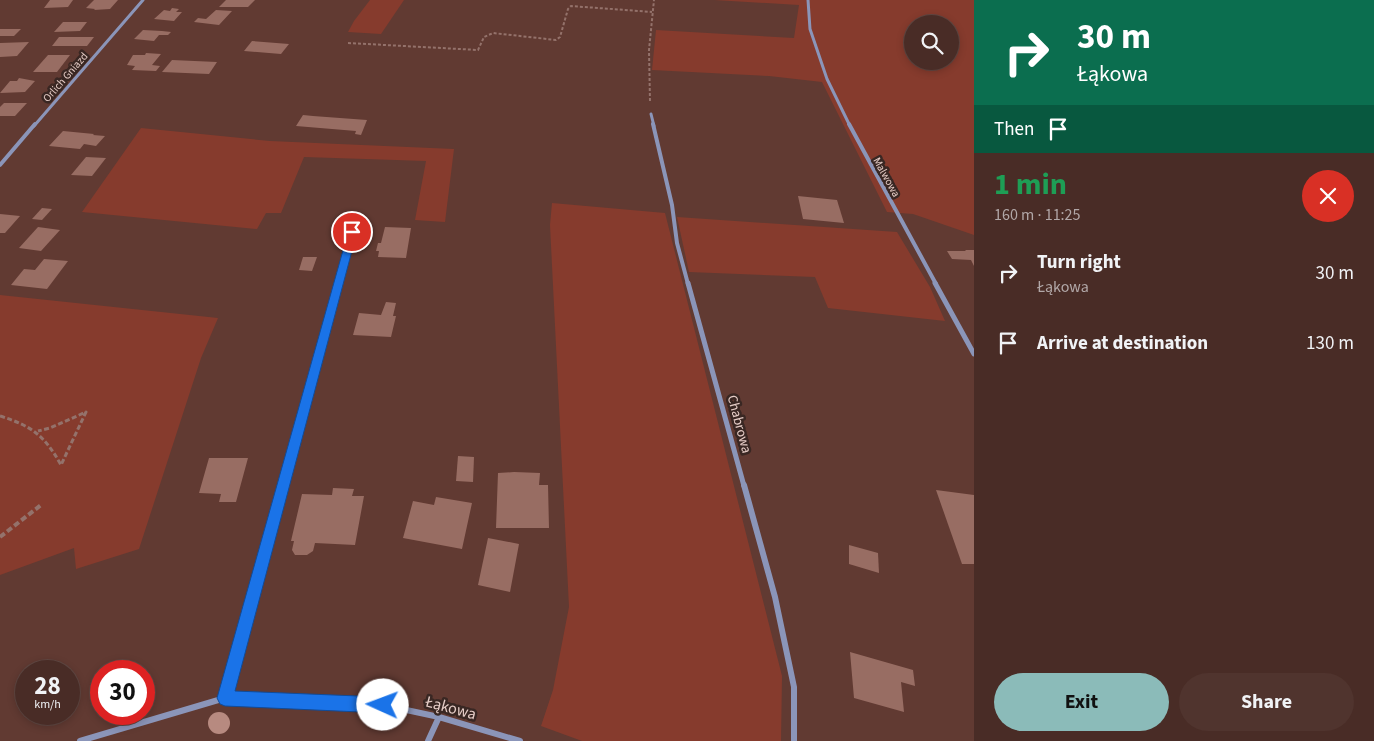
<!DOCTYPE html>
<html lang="en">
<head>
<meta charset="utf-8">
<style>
	:root { --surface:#492c26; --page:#50342e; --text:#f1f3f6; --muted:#b1a7a7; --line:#614843; --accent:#8bbbb9 }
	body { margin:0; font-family:"Source Sans 3",sans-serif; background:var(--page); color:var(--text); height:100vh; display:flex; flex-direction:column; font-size:19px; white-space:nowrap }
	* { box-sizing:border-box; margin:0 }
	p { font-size:16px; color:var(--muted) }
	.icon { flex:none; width:28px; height:28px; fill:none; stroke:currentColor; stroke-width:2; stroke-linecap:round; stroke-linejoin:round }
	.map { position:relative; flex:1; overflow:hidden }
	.drawer { display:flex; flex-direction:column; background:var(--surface); width:400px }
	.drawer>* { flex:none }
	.banner { background:#0b6e4f; color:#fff; overflow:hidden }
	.controls { position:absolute; left:904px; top:15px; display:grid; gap:10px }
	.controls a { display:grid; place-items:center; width:55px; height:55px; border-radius:50%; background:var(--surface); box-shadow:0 2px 8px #0003,0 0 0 1px var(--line); font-size:25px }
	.speed { position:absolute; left:15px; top:660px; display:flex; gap:10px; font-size:25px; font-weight:700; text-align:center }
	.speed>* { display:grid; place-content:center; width:65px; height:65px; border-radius:50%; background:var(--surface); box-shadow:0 2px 8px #0003,0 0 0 1px var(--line); line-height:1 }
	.speed small { font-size:12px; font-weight:400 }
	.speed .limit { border:8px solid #d22; background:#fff; color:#111 }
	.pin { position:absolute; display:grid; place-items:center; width:42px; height:42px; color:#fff; margin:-21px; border:2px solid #fff; border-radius:50%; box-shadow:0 1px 5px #0007 }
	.me { position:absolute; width:55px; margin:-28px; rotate:272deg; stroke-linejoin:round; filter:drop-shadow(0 0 4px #0008) }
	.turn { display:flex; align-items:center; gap:18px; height:105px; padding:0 20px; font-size:22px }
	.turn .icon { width:65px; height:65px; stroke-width:2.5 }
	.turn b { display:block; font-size:35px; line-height:42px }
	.then { display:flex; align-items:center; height:48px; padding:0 20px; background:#0003; gap:10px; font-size:19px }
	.round { display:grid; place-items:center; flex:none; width:52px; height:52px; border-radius:26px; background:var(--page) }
	.headline { display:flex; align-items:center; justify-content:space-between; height:85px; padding:0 20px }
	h1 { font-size:30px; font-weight:700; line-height:38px; color:#1e9e55 }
	.cta { display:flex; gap:10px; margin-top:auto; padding:10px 20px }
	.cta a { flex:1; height:58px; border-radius:30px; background:var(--accent); color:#111; font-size:20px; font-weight:700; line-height:58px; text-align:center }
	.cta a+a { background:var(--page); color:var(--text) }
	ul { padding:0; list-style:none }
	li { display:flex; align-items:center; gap:15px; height:70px; padding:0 20px }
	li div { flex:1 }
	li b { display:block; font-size:19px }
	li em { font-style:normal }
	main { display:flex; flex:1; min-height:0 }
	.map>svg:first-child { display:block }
	.green { fill:#863b2d; fill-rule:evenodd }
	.building { fill:#986d63 }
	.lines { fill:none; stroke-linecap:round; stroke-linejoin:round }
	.path-far2 { stroke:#94726b; stroke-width:2; stroke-dasharray:3 2; stroke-linecap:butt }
	.path-far1 { stroke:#94726b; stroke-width:3; stroke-dasharray:5 2.5; stroke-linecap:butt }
	.path { stroke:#94726b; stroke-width:4; stroke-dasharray:6 3; stroke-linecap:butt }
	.minor-far3 { stroke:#8b95b9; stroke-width:3 }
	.minor-far2 { stroke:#8b95b9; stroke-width:4 }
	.minor-far1 { stroke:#8b95b9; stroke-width:5 }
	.minor { stroke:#8b95b9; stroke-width:6 }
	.tree { fill:#b78a80 }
	.route { fill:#1a73e8; stroke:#114b97 }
	.labels { text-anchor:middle; stroke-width:5; stroke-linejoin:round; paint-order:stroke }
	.far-street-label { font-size:11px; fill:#e5ccc6; stroke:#392723 }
	.street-label { font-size:14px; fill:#e5ccc6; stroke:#392723 }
	.near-street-label { font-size:16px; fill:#e5ccc6; stroke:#392723 }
</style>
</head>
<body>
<main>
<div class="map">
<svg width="974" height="741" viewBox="0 0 974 741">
	<rect width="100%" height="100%" fill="#613a32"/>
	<!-- green -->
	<g class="green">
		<polygon points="370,0 404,0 381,34 348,32 354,21"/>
		<path d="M714,0H974V235L913,214L887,212L822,82L769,76L652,70L656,30L794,38L799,5ZM912,24H950V61H912Z"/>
		<polygon points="141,128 270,141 454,149 445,222 415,220 426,161 304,157 281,213 266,213 257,229 82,212"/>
		<polygon points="552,203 665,213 782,676 781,741 582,741 541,726 553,690 569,607 550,225"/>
		<polygon points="677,217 897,232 930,287 945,321 828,308 815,277 689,272"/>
		<polygon points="0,295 218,318 201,358 139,549 76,569 74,548 0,575"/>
	</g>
	<!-- building -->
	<g class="building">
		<polygon points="50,0 73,0 68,7 44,8"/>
		<polygon points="94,0 118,0 110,9 94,10 95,9 86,8"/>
		<polygon points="226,0 255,0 248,7 219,7"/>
		<polygon points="172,8 179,9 176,12 182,12 174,21 154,19 164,10 170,11"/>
		<polygon points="216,10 232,11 219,25 194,22 198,18 206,19"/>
		<polygon points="63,22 87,22 80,31 54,32"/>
		<polygon points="0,29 21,29 14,36 0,36"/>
		<polygon points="143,30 162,31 171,32 168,35 159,35 154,41 134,39"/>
		<polygon points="59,37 94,37 87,46 52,46"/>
		<polygon points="252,41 289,44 281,54 244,51"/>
		<polygon points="29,42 17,56 0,57 0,43"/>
		<polygon points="146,53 161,54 152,65 160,66 156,71 132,70 135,66 127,65 133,55 145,55"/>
		<polygon points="48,55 70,55 57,72 33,72"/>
		<polygon points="172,60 217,62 209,74 162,72"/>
		<polygon points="19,78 35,81 25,92 0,93 10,81 17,81"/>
		<polygon points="4,103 27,103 15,116 0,116 0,107"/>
		<polygon points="303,115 313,116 367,120 361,135 355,134 356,131 296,126"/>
		<polygon points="63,131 94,134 93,135 105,136 96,146 84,144 80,149 49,146"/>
		<polygon points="86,157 106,158 92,176 71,175"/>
		<polygon points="798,196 837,200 844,223 803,219"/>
		<polygon points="42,208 52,209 42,220 32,219"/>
		<polygon points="0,214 20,216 5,233 0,233"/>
		<polygon points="38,227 60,230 41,251 19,248"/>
		<polygon points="385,227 411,228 406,258 378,257 379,251 376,251 378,243 381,243"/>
		<polygon points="965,250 974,250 974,266 971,260 952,259 947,251 966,251"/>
		<polygon points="303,257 317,257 312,271 299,270"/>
		<polygon points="44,259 68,261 47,289 11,285 24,269 35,270"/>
		<polygon points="386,302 396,303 393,316 396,316 391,337 353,335 359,313 381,315"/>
		<polygon points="458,456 474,457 473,482 456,481"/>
		<polygon points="209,458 248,458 236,502 219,502 221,494 199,493"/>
		<polygon points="514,472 540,473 539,485 548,485 549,528 496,528 498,473"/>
		<polygon points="333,488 354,489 352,496 364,496 355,545 315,543 313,551 307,555 295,555 292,550 294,541 291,541 302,494 332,495"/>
		<polygon points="936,490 974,495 974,564 962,564"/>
		<polygon points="436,497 472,503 462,549 403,538 413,501 434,505"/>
		<polygon points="488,538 519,544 510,592 478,585"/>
		<polygon points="849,545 878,553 879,573 849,564"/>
		<polygon points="850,652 913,670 915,686 901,682 904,712 854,698"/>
	</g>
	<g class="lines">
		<!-- path-far2 -->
		<g class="path-far2">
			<polyline points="348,43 478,50 484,37 493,33 556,40 560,37 568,9 571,6 652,12"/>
			<polyline points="650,101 649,50 654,0"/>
		</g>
		<!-- path-far1 -->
		<path class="path-far1" d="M0,416C32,426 45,436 61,465L86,412L50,428L38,431"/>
		<!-- path -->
		<polyline class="path" points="0,537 41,505"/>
		<!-- minor-far3 -->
		<g class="minor-far3">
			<polyline points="808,0 810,29 827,79 850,126"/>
			<polyline points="651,114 654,126"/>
			<polyline points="34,126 143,0"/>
		</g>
		<!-- minor-far2 -->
		<g class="minor-far2">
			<polyline points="653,124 672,205 677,243 688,284"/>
			<polyline points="849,124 936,284"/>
			<polyline points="0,165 35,124"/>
			<polyline points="338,284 352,232"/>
		</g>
		<!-- minor-far1 -->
		<g class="minor-far1">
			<polyline points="688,283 744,486"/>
			<polyline points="935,283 974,354"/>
			<polyline points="283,486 338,283"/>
		</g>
		<!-- minor -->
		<g class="minor">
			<polyline points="744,485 775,597 794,687 794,741"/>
			<polyline points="225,698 283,485"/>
			<polyline points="80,741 225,698 383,705 439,717 520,741"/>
			<polyline points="428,741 439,717"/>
		</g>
	</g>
	<!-- trees -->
	<circle class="tree" cx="219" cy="723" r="11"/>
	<!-- route -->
	<polygon class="route" points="349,229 352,229 357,232 235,691 383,697 388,699 391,705 388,711 383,713 225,706 220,704 217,698"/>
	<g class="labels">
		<!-- far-street labels -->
		<g class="far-street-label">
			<text transform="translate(65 77) rotate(-49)" y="4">Orlich Gniazd</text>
			<text transform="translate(887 177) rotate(61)" y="4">Malwowa</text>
		</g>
		<!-- street labels -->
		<g class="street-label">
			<text transform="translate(740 424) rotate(75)" y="5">Chabrowa</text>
		</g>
		<!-- near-street labels -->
		<g class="near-street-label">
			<text transform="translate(451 707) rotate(15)" y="6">Łąkowa</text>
		</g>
	</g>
</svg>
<div class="controls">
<a><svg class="icon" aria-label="search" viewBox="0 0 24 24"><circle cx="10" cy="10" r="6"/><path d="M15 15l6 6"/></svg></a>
</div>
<div class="speed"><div>28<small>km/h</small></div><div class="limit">30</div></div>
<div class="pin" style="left:352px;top:232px;background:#d93025"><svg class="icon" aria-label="arrive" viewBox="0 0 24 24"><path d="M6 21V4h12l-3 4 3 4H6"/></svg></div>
<svg class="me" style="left:383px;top:705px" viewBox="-20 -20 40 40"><circle r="19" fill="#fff"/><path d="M0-13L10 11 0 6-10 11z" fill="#1a73e8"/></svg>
</div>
<section class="drawer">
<div class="banner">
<div class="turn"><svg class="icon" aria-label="right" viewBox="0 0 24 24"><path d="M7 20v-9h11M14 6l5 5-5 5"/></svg><div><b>30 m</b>Łąkowa</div></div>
<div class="then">Then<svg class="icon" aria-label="arrive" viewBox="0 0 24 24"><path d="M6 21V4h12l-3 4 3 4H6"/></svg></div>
</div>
<div class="headline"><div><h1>1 min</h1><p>160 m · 11:25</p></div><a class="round" style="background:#d93025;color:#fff"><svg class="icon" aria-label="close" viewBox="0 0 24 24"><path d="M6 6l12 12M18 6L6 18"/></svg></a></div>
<ul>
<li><svg class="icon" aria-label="right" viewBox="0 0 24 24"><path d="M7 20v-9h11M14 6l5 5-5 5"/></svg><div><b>Turn right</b><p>Łąkowa</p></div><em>30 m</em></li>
<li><svg class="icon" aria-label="arrive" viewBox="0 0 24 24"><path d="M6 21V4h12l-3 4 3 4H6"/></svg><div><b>Arrive at destination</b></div><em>130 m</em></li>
</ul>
<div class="cta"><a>Exit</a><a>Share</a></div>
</section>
</main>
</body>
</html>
